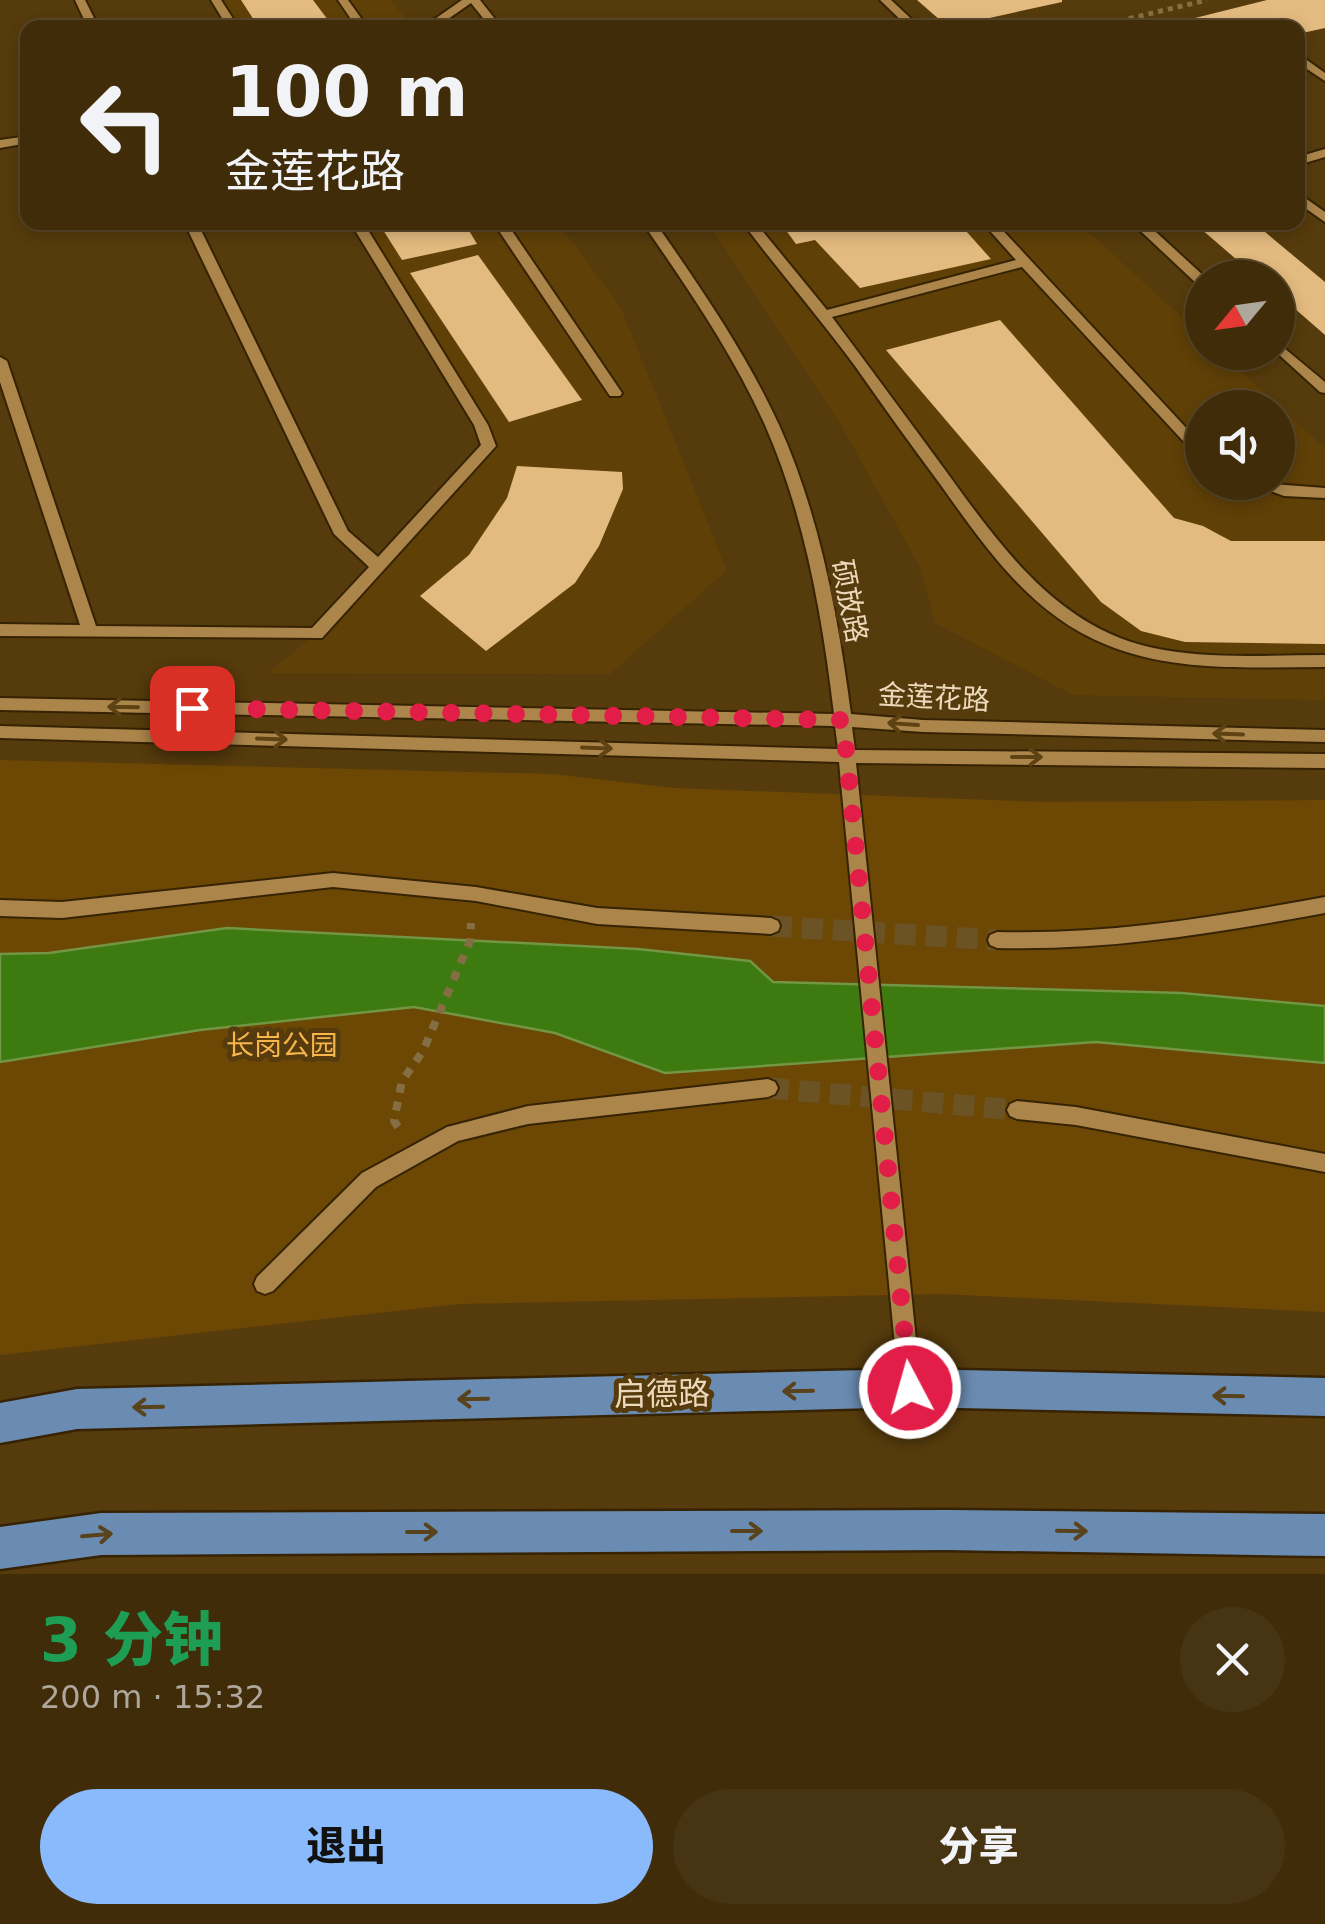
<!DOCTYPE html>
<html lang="zh">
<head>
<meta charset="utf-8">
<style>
	:root { --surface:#402c09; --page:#473412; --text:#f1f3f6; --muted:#aea79c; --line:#59482a; --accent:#89bafc }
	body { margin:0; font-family:"DejaVu Sans","Noto Sans SC",sans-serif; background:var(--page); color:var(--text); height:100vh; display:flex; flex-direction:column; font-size:38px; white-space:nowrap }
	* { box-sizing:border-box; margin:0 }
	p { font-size:32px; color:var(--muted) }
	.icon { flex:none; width:55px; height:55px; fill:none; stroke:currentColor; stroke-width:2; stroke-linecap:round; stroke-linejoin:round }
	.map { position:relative; height:1574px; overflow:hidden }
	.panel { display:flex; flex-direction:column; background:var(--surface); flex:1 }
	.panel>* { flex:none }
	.banner { position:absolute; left:20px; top:20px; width:1285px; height:210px; border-radius:20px; box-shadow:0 5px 15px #0003,0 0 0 2px var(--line); background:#402c09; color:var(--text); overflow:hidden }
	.needle { width:65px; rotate:241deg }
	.controls { position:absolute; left:1185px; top:260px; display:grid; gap:20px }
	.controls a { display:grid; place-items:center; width:110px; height:110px; border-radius:50%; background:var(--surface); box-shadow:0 5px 15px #0003,0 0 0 2px var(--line); font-size:50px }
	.pin { position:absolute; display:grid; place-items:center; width:85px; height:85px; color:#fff; margin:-42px; border-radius:20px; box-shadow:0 5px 15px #0006 }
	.me { position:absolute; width:110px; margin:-55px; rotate:354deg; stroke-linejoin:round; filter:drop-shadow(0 0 8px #0008) }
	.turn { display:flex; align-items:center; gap:35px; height:210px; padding:0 40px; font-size:45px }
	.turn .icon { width:130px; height:130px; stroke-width:2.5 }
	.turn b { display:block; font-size:70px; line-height:85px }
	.round { display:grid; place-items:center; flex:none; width:105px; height:105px; border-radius:52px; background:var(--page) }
	.summary { display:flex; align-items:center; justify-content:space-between; height:170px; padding:0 40px }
	h1 { font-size:60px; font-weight:800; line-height:75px; color:#1e9e55 }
	.cta { display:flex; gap:20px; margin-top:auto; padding:20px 40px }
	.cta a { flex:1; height:115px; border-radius:60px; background:var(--accent); color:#111; font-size:40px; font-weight:800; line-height:115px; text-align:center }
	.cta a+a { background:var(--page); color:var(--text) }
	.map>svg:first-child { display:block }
	.built { fill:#5f4007; fill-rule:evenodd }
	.green { fill:#6c4804 }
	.water { fill:#3d7a10; stroke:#729643; stroke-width:2.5 }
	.building { fill:#e3ba7f }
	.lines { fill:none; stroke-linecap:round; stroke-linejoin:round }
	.minor-tunnel { stroke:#6c5326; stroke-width:21; stroke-dasharray:21 10; stroke-linecap:butt }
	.minor-casing { stroke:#362304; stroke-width:4 }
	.major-casing { stroke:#362304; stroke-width:5 }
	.path-far1 { stroke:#866e44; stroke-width:5; stroke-dasharray:5 5; stroke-linecap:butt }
	.path { stroke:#866e44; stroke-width:8; stroke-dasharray:9 9; stroke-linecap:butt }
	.minor { fill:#ac854b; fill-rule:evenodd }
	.major { fill:#6b8cb2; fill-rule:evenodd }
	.oneway { stroke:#5f4212 }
	.oneway2 { stroke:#58431d }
	.route { stroke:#e11d48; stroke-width:18; stroke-dasharray:0 32.4 }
	.labels { text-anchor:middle; stroke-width:10; stroke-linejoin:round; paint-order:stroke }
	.street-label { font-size:28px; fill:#ecd8bb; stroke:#563b0c }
	.park-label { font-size:28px; fill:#f7b54c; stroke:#563b0c }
	.near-street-label { font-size:32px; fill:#ecd8bb; stroke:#563b0c }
</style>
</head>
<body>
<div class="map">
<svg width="1325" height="1574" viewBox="0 0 1325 1574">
	<rect width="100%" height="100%" fill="#563b0c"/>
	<!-- built -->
	<g class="built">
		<polygon points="216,0 391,0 412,27 234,27"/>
		<polygon points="356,223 558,223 621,308 727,570 610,674 268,673 316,634 489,446"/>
		<path d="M708,223H1079L1202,336V352L1221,353L1325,448V700L1073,695L935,623L921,569L841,425ZM1202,408H1278V482H1202Z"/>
	</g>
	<!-- green -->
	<polygon class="green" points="0,760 553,774 674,788 1045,802 1325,800 1325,1312 940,1294 459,1304 0,1355"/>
	<!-- water -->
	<polygon class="water" points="227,928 638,949 750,961 773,982 1182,993 1325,1006 1325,1063 1096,1042 665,1073 555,1033 414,1007 200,1030 0,1062 0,954 49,953"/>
	<!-- building -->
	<g class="building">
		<polygon points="241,0 313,0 334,28 259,28"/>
		<polygon points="917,0 1062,0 1062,2 948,27"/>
		<polygon points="1267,0 1325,0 1325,28 1298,34 1298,28 1155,28"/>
		<polygon points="378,222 464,222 477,244 402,260"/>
		<polygon points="780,222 958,222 991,259 860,288 815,240 796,244"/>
		<polygon points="1193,222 1253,222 1325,282 1325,335 1278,294 1278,278 1258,278"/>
		<polygon points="478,255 582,400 509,422 410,273"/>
		<polygon points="1000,320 1174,518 1203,526 1231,541 1325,541 1325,644 1185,642 1141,631 1101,602 886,350"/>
		<polygon points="517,466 622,472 623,489 599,546 575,583 486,651 420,596 469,555 507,498"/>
	</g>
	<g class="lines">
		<!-- minor-tunnel -->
		<g class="minor-tunnel">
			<polyline points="771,926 997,940"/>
			<polyline points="768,1088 1017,1110"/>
		</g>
		<defs>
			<g id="minor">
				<polygon points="75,0 85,0 99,28 88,28"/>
				<polygon points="211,0 221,0 239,28 228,28"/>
				<polygon points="338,0 348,0 368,28 357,28"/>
				<polygon points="462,0 480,0 502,28 491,28 471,3 435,28 422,28"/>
				<polygon points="880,0 891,0 921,28 909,28"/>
				<polygon points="1298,57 1304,58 1325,73 1325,81 1298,63"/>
				<polygon points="28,136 28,143 0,148 0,140"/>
				<polygon points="1325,149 1325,157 1298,165 1298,157"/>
				<polygon points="1298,193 1325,212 1325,222 1298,203"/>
				<polygon points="184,222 197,222 348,531 378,557 481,445 474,425 350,222 363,222 488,425 496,446 322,638 0,636 0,624 80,625 0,382 0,357 7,361 96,626 312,628 369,567 334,534"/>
				<polygon points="493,222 506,222 622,393 620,396 610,396"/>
				<path d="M642,222H655C700,287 746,353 779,425C820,516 838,616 851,714L923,720L1325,730V742L923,732L852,727L855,750L1325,754V768L856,763L921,1388L918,1396L910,1399L902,1396L899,1388L839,762L0,738V726L838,749L835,726L0,710V698L834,714C822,615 805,516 765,425C732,352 687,287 642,222Z"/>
				<path d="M742,222H755L827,310L1016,260L982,222H995L1202,445V458L1197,456L1022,267L832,317C867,364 902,411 937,459C993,535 1050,624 1149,647C1206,660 1267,655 1325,655V667C1253,667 1175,673 1107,645C1031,615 985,547 940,484C911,445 883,406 855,366C819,317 779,271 742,222Z"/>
				<polygon points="1131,222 1145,222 1206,278 1202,278 1202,285 1197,284"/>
				<polygon points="1278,343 1325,382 1325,393 1320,392 1276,352"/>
				<polygon points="1246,482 1325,488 1325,498 1284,496"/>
				<polygon points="333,873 476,887 597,908 771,918 778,921 780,926 778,931 771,934 597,924 476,901 333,887 62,918 0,916 0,900 62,902"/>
				<path d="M1325,897V913C1216,933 1109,951 997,948L990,945L988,940L990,935L997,932C1109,935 1216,917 1325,897Z"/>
				<polygon points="768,1079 775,1082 778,1088 775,1094 768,1097 528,1124 458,1141 376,1187 273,1291 265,1294 257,1291 254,1284 257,1277 362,1173 447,1127 528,1106"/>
				<polygon points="1017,1101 1076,1107 1325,1154 1325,1172 1076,1125 1017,1119 1010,1116 1007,1110 1010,1104"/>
			</g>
			<g id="major">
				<polygon points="910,1369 1325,1378 1325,1416 910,1407 77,1429 0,1443 0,1403 77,1389"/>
				<polygon points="947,1510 1325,1514 1325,1556 947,1550 101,1555 0,1569 0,1527 101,1513"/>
			</g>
		</defs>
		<!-- minor casing -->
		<use href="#minor" class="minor-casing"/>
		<!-- major casing -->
		<use href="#major" class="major-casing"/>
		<!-- path-far1 -->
		<polyline class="path-far1" points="1090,28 1207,0"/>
		<!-- path -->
		<polyline class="path" points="398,1127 394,1121 402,1081 423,1051 470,941 471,923"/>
		<!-- minor -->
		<use href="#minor" class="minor"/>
		<!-- major -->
		<use href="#major" class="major"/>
	</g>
	<!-- one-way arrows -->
	<defs><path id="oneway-shaft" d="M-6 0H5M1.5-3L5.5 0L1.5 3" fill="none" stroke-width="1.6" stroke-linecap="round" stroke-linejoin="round" transform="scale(2.5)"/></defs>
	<g class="oneway">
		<use href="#oneway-shaft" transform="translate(123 707) rotate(-179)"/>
		<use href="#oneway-shaft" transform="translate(903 724) rotate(-176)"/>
		<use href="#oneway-shaft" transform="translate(1228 734) rotate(-178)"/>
		<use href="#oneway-shaft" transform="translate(272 739) rotate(2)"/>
		<use href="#oneway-shaft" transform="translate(597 748) rotate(2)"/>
		<use href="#oneway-shaft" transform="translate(1027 757)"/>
	</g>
	<g class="oneway2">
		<use href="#oneway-shaft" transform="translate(798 1391) rotate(179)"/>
		<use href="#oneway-shaft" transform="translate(1228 1396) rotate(-179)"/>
		<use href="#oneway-shaft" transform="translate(473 1399) rotate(179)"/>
		<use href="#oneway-shaft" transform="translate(148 1407) rotate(179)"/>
		<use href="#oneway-shaft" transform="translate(747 1531)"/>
		<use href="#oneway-shaft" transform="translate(1072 1531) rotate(1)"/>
		<use href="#oneway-shaft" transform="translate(422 1532)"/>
		<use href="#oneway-shaft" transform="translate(97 1535) rotate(-5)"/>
	</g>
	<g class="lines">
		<!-- route -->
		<polyline class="route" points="192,708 843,720 910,1388"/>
	</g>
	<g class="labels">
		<!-- street labels -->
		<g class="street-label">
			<text transform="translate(850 601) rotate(79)" y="10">硕放路</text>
			<text transform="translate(934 697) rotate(3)" y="10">金莲花路</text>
		</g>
		<!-- park labels -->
		<g class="park-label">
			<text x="282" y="1055">长岗公园</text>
		</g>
		<!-- near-street labels -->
		<g class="near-street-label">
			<text transform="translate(662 1394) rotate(-1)" y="11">启德路</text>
		</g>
	</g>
</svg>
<div class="controls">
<a><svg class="needle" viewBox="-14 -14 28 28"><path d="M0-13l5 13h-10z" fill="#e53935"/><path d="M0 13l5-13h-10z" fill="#aea79c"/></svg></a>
<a><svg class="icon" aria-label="sound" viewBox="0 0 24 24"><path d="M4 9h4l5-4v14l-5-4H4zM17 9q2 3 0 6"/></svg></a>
</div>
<div class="pin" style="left:192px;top:708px;background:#d93025"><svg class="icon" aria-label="arrive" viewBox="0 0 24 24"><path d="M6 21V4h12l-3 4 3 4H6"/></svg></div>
<svg class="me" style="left:910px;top:1388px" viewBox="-20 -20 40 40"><circle r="17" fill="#e11d48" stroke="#fff" stroke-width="3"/><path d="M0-11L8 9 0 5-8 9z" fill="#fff"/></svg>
<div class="banner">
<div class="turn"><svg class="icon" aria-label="left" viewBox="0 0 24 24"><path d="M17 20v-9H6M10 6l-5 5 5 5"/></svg><div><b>100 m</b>金莲花路</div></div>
</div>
</div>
<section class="panel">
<div class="summary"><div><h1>3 分钟</h1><p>200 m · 15:32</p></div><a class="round"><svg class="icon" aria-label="close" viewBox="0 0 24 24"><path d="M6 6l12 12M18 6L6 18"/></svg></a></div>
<div class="cta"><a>退出</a><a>分享</a></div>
</section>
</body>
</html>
